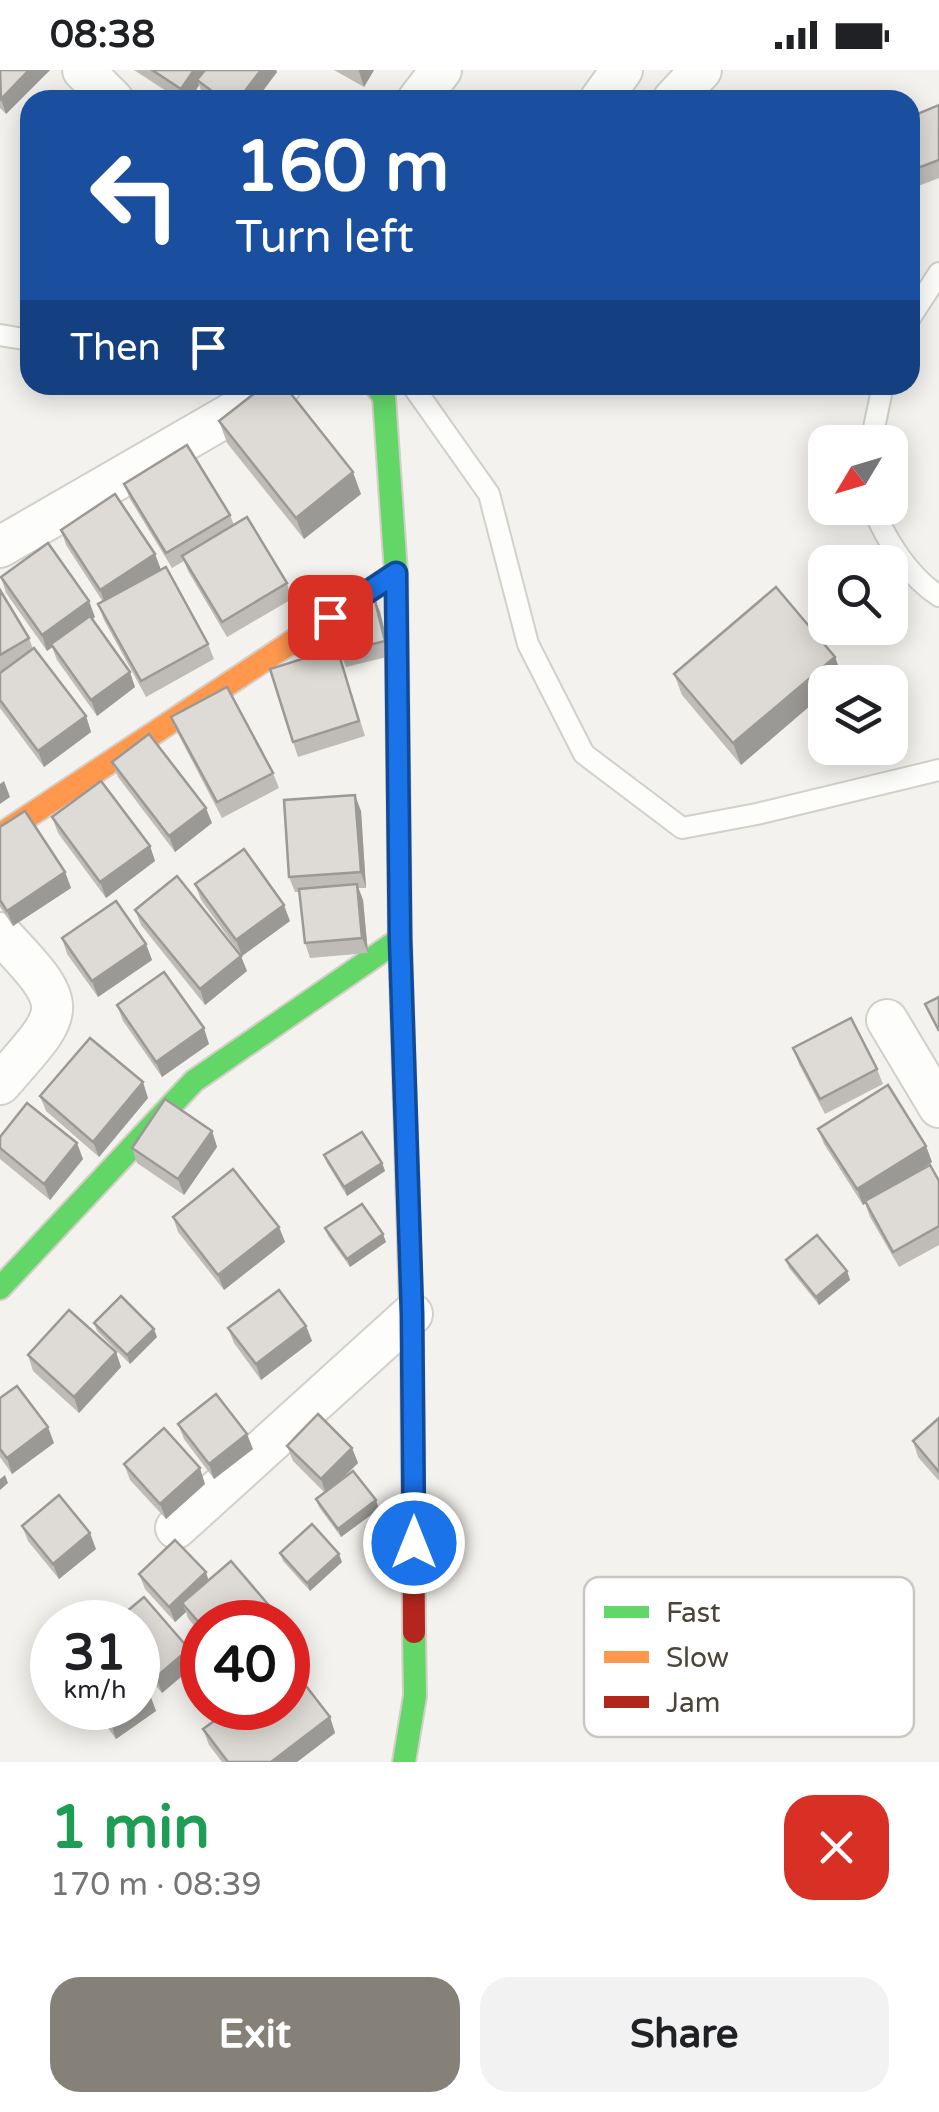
<!DOCTYPE html>
<html lang="en">
<head>
<meta charset="utf-8">
<style>
	:root { --surface:#fff; --page:#f2f2f2; --text:#202124; --muted:#757577; --accent:#868178 }
	body { margin:0; font-family:"Varela Round",sans-serif; background:var(--page); color:var(--text); height:100vh; display:flex; flex-direction:column; font-size:38px; white-space:nowrap }
	* { box-sizing:border-box; margin:0 }
	p { font-size:32px; color:var(--muted) }
	.icon { flex:none; width:55px; height:55px; fill:none; stroke:currentColor; stroke-width:2; stroke-linecap:round; stroke-linejoin:round }
	.map { position:relative; height:1692px; overflow:hidden }
	.side { display:flex; flex-direction:column; background:var(--surface); flex:1 }
	.side>* { flex:none }
	.banner { position:absolute; left:20px; top:20px; width:900px; height:305px; border-radius:30px; box-shadow:0 5px 25px #0003; background:#1a4fa0; color:#fff; overflow:hidden }
	.needle { width:65px; rotate:232deg }
	.fabs { position:absolute; left:808px; top:355px; display:grid; gap:20px }
	.fabs a { display:grid; place-items:center; width:100px; height:100px; border-radius:20px; background:var(--surface); box-shadow:0 5px 25px #0003; font-size:50px }
	.speed { position:absolute; left:30px; top:1530px; display:flex; gap:20px; font-size:50px; font-weight:700; text-align:center }
	.speed>* { display:grid; place-content:center; width:130px; height:130px; border-radius:50%; background:var(--surface); box-shadow:0 5px 25px #0003; line-height:1 }
	.speed small { font-size:25px; font-weight:400 }
	.speed .limit { border:15px solid #d22; background:#fff; color:#111 }
	.pin { position:absolute; display:grid; place-items:center; width:85px; height:85px; color:#fff; margin:-42px; border-radius:20px; box-shadow:0 5px 15px #0006 }
	.me { position:absolute; width:110px; margin:-55px; rotate:0deg; stroke-linejoin:round; filter:drop-shadow(0 0 8px #0008) }
	.turn { display:flex; align-items:center; gap:35px; height:210px; padding:0 50px; font-size:45px }
	.turn .icon { width:130px; height:130px; stroke-width:2.5 }
	.turn b { display:block; font-size:70px; line-height:85px }
	.then { display:flex; align-items:center; height:95px; padding:0 50px; background:#0003; gap:20px; font-size:38px }
	.round { display:grid; place-items:center; flex:none; width:105px; height:105px; border-radius:30px; background:var(--page) }
	.head { display:flex; align-items:center; justify-content:space-between; height:170px; padding:0 50px }
	h1 { font-size:60px; font-weight:700; line-height:75px; color:#1e9e55 }
	.action { display:flex; gap:20px; margin-top:auto; padding:20px 50px }
	.action a { flex:1; height:115px; border-radius:30px; background:var(--accent); color:#fff; font-size:40px; font-weight:700; line-height:115px; text-align:center }
	.action a+a { background:var(--page); color:var(--text) }
	.status { display:flex; justify-content:space-between; align-items:center; height:70px; padding:0 50px; background:var(--surface); direction:ltr }
	.status svg { height:28px; fill:currentColor }
	.map>svg:first-child { display:block }
	.lines { fill:none; stroke-linecap:round; stroke-linejoin:round }
	.lane-casing { stroke:#d2d0cb; stroke-width:24 }
	.street-casing { stroke:#d2d0cb; stroke-width:44 }
	.fast-casing { stroke:#d3cfc5; stroke-width:26 }
	.slow-casing { stroke:#d3cfc5; stroke-width:26 }
	.jam-casing { stroke:#d3cfc5; stroke-width:26 }
	.lane { stroke:#fdfdfc; stroke-width:20 }
	.street { stroke:#fdfdfc; stroke-width:40 }
	.fast { stroke:#63d668; stroke-width:22 }
	.slow { stroke:#ff974d; stroke-width:22 }
	.jam { stroke:#b3261e; stroke-width:22 }
	.wall { fill:#bfbcb8 }
	.shaded-wall { fill:#9b9996 }
	.building { fill:#dedbd6; stroke:#9b9996; stroke-width:2.5 }
	.route-casing { stroke:#114b97; stroke-width:25 }
	.route { stroke:#1a73e8; stroke-width:18 }
	.key { fill:#fff; stroke:#c9c7c4; stroke-width:2.5 }
	.key-label { font-size:28px; fill:#4b4439 }
</style>
</head>
<body>
<div class="status"><b>08:38</b><svg viewBox="0 0 49 12"><path d="M0 12V9h3v3zM5 12V6h3v6zM10 12V3h3v9zM15 12V0h3v12zM26 1h20v11H26zM47 4h2v5h-2z"/></svg></div>
<div class="map">
<svg width="939" height="1692" viewBox="0 0 939 1692">
	<rect width="100%" height="100%" fill="#f4f2ee"/>
	<g class="lines">
		<defs>
			<g id="lane">
				<polyline points="910,248 939,203"/>
				<polyline points="0,265 30,270"/>
				<polyline points="412,315 489,424 528,574 584,684 682,758 757,744 939,700"/>
				<polyline points="871,372 883,315"/>
				<path d="M873,438C886,470 909,507 939,526"/>
			</g>
			<g id="street">
				<polyline points="83,0 113,30"/>
				<polyline points="418,30 441,0"/>
				<polyline points="600,30 622,0"/>
				<polyline points="673,30 701,0"/>
				<polyline points="0,477 281,315"/>
				<path d="M0,863C72,939 67,938 0,1014"/>
				<polyline points="887,950 939,1037"/>
				<polyline points="176,1458 412,1244"/>
			</g>
			<g id="fast">
				<polyline points="375,315 384,327 396,503 400,869 412,1270"/>
				<polyline points="0,1218 194,1011 400,869"/>
				<polyline points="404,1692 415,1626 414,1562"/>
			</g>
			<polyline id="slow" points="0,765 396,503"/>
			<polyline id="jam" points="412,1270 414,1562"/>
		</defs>
		<!-- lane casing -->
		<use href="#lane" class="lane-casing"/>
		<!-- street casing -->
		<use href="#street" class="street-casing"/>
		<!-- fast casing -->
		<use href="#fast" class="fast-casing"/>
		<!-- slow casing -->
		<use href="#slow" class="slow-casing"/>
		<!-- jam casing -->
		<use href="#jam" class="jam-casing"/>
		<!-- lane -->
		<use href="#lane" class="lane"/>
		<!-- street -->
		<use href="#street" class="street"/>
		<!-- fast -->
		<use href="#fast" class="fast"/>
		<!-- slow -->
		<use href="#slow" class="slow"/>
		<!-- jam -->
		<use href="#jam" class="jam"/>
	</g>
	<!-- wall -->
	<g class="wall">
		<polygon points="0,0 50,0 6,44 0,38"/>
		<polygon points="134,0 276,0 277,2 256,30 209,30 203,25 199,15 190,30 180,30"/>
		<polygon points="334,0 374,0 364,17"/>
		<polygon points="939,35 939,108 913,118 910,110 910,47"/>
		<polygon points="219,351 361,424 304,469 227,373"/>
		<polygon points="124,414 230,445 234,455 287,513 292,529 227,567 188,501 184,491 172,498 130,429"/>
		<polygon points="61,460 155,484 161,500 208,574 214,589 146,627 104,550 98,534 103,532 66,475"/>
		<polygon points="1,507 95,547 92,549 135,617 97,646 57,590 52,577 47,581 6,523"/>
		<polygon points="0,520 29,568 33,579 86,646 91,662 44,697 0,638"/>
		<polygon points="374,527 380,542 391,586 346,597 340,582"/>
		<polygon points="342,594 365,666 298,687 293,672"/>
		<polygon points="674,604 843,608 838,612 825,612 825,623 741,695 682,625"/>
		<polygon points="171,647 273,703 279,718 222,748 177,662"/>
		<polygon points="112,692 212,753 175,782 118,707"/>
		<polygon points="361,741 366,818 358,818 363,830 368,883 310,888 305,873 300,822 295,822 289,807"/>
		<polygon points="52,747 150,776 155,791 106,828 58,763"/>
		<polygon points="0,757 65,802 71,818 13,856 0,837"/>
		<polygon points="195,814 290,851 242,886 201,830"/>
		<polygon points="135,840 247,901 205,935 141,855"/>
		<polygon points="62,868 146,874 152,890 98,927 67,884"/>
		<polygon points="117,935 209,974 162,1007 123,951"/>
		<polygon points="793,978 877,999 883,1014 825,1044 799,994"/>
		<polygon points="40,1026 148,1028 99,1087 46,1041"/>
		<polygon points="818,1059 926,1076 932,1092 906,1108 939,1111 939,1175 899,1197 870,1147 865,1133 863,1135 824,1074"/>
		<polygon points="212,1061 217,1077 184,1125 137,1093 132,1078"/>
		<polygon points="0,1067 83,1089 50,1130 0,1089"/>
		<polygon points="324,1085 382,1093 385,1101 347,1126 327,1093"/>
		<polygon points="173,1147 279,1157 285,1172 224,1220 178,1162"/>
		<polygon points="325,1158 386,1172 350,1197 328,1166"/>
		<polygon points="786,1190 847,1201 850,1210 819,1235 789,1198"/>
		<polygon points="94,1253 157,1267 130,1294 97,1261"/>
		<polygon points="306,1256 312,1271 261,1310 234,1273 228,1258"/>
		<polygon points="116,1282 121,1297 79,1343 33,1301 28,1285"/>
		<polygon points="0,1328 54,1373 12,1404 0,1387"/>
		<polygon points="939,1348 939,1411 918,1387 913,1371"/>
		<polygon points="178,1354 253,1379 214,1409 184,1369"/>
		<polygon points="287,1376 352,1378 358,1393 340,1411 379,1439 341,1467 319,1437 316,1429 324,1422 293,1391"/>
		<polygon points="124,1394 205,1414 166,1449 130,1410"/>
		<polygon points="22,1456 96,1479 59,1509 28,1471"/>
		<polygon points="175,1470 202,1552 202,1565 188,1548 186,1542 175,1552 145,1519 139,1504"/>
		<polygon points="280,1483 342,1492 310,1521 283,1491"/>
		<polygon points="138,1552 189,1579 195,1595 162,1623 138,1595"/>
		<polygon points="150,1625 156,1641 116,1669 93,1638 138,1638"/>
		<polygon points="330,1647 335,1663 297,1692 222,1692 209,1675 203,1659"/>
	</g>
	<!-- shaded-wall -->
	<g class="shaded-wall">
		<polygon points="29,0 50,0 6,44 1,29"/>
		<polygon points="194,0 209,0 197,10 199,15 190,30 185,30 181,19"/>
		<polygon points="261,0 276,0 277,2 256,30 238,30"/>
		<polygon points="359,0 374,0 364,17 359,1"/>
		<polygon points="353,402 361,424 304,469 296,448"/>
		<polygon points="155,484 161,500 106,536 100,520"/>
		<polygon points="374,527 380,542 391,586 385,571"/>
		<polygon points="89,531 95,547 47,581 42,565"/>
		<polygon points="835,587 843,608 838,612 825,612 825,623 741,695 733,673"/>
		<polygon points="130,602 135,617 97,646 91,630"/>
		<polygon points="86,646 91,662 44,697 38,681"/>
		<polygon points="4,711 10,727 0,734 0,714"/>
		<polygon points="355,725 361,741 366,818 361,802"/>
		<polygon points="206,738 212,753 175,782 169,766"/>
		<polygon points="150,776 155,791 106,828 100,812"/>
		<polygon points="65,802 71,818 13,856 7,841"/>
		<polygon points="357,814 363,830 368,883 362,868"/>
		<polygon points="284,835 290,851 242,886 236,870"/>
		<polygon points="146,874 152,890 98,927 92,911"/>
		<polygon points="241,886 247,901 205,935 200,919"/>
		<polygon points="204,958 209,974 162,1007 156,992"/>
		<polygon points="143,1012 148,1028 99,1087 93,1072"/>
		<polygon points="212,1061 217,1077 184,1125 178,1109"/>
		<polygon points="77,1073 83,1089 50,1130 44,1114"/>
		<polygon points="926,1076 932,1092 863,1135 857,1119"/>
		<polygon points="382,1093 385,1101 347,1126 344,1117"/>
		<polygon points="279,1157 285,1172 224,1220 218,1205"/>
		<polygon points="383,1164 386,1172 350,1197 347,1189"/>
		<polygon points="847,1201 850,1210 819,1235 816,1227"/>
		<polygon points="306,1256 312,1271 261,1310 256,1294"/>
		<polygon points="154,1259 157,1267 130,1294 127,1285"/>
		<polygon points="116,1282 121,1297 79,1343 74,1327"/>
		<polygon points="48,1357 54,1373 12,1404 7,1388"/>
		<polygon points="247,1364 253,1379 214,1409 209,1394"/>
		<polygon points="352,1378 358,1393 326,1424 321,1409"/>
		<polygon points="200,1398 205,1414 166,1449 160,1434"/>
		<polygon points="5,1405 8,1413 0,1420 0,1409"/>
		<polygon points="376,1430 379,1439 341,1467 338,1459"/>
		<polygon points="90,1463 96,1479 59,1509 53,1494"/>
		<polygon points="339,1484 342,1492 310,1521 307,1513"/>
		<polygon points="206,1502 211,1518 182,1533 186,1542 175,1552 169,1537"/>
		<polygon points="272,1539 277,1552 257,1552"/>
		<polygon points="189,1579 195,1595 162,1623 156,1607"/>
		<polygon points="150,1625 156,1641 116,1669 111,1653 133,1638 138,1638 138,1634"/>
		<polygon points="330,1647 335,1663 297,1692 271,1692"/>
	</g>
	<!-- building -->
	<g class="building">
		<polygon points="0,0 29,0 1,29"/>
		<polygon points="152,0 194,0 181,19"/>
		<polygon points="205,0 261,0 238,30 224,30 197,10"/>
		<polygon points="939,35 939,90 910,101 910,47"/>
		<polygon points="265,315 284,315 353,402 296,448 219,351"/>
		<polygon points="187,375 230,445 166,483 124,414"/>
		<polygon points="115,424 155,484 100,520 61,460"/>
		<polygon points="247,447 287,513 222,552 182,486"/>
		<polygon points="48,473 89,531 42,565 1,507"/>
		<polygon points="166,497 208,574 141,611 98,534"/>
		<polygon points="776,517 835,587 733,673 674,604"/>
		<polygon points="0,520 29,568 0,585"/>
		<polygon points="374,527 385,571 340,582 329,538"/>
		<polygon points="90,546 130,602 91,630 51,574"/>
		<polygon points="34,578 86,646 38,681 0,630 0,603"/>
		<polygon points="337,578 359,651 293,672 270,599"/>
		<polygon points="227,617 273,703 217,732 171,647"/>
		<polygon points="149,664 206,738 169,766 112,692"/>
		<polygon points="101,711 150,776 100,812 52,747"/>
		<polygon points="355,725 361,802 289,807 284,730"/>
		<polygon points="25,741 65,802 7,841 0,830 0,757"/>
		<polygon points="244,779 284,835 236,870 195,814"/>
		<polygon points="177,806 241,886 200,919 135,840"/>
		<polygon points="357,814 362,868 305,873 299,819"/>
		<polygon points="116,831 146,874 92,911 62,868"/>
		<polygon points="164,902 204,958 156,992 117,935"/>
		<polygon points="939,927 939,961 925,934"/>
		<polygon points="851,948 877,999 820,1029 793,978"/>
		<polygon points="90,968 143,1012 93,1072 40,1026"/>
		<polygon points="888,1015 926,1076 857,1119 818,1059"/>
		<polygon points="165,1029 212,1061 178,1109 132,1078"/>
		<polygon points="27,1033 77,1073 44,1114 0,1078 0,1067"/>
		<polygon points="362,1062 382,1093 344,1117 324,1085"/>
		<polygon points="930,1095 939,1111 939,1156 893,1182 865,1131"/>
		<polygon points="233,1099 279,1157 218,1205 173,1147"/>
		<polygon points="362,1134 383,1164 347,1189 325,1158"/>
		<polygon points="817,1165 847,1201 816,1227 786,1190"/>
		<polygon points="279,1220 306,1256 256,1294 228,1258"/>
		<polygon points="121,1226 154,1259 127,1285 94,1253"/>
		<polygon points="69,1240 116,1282 74,1327 28,1285"/>
		<polygon points="17,1316 48,1357 7,1388 0,1379 0,1328"/>
		<polygon points="216,1324 247,1364 209,1394 178,1354"/>
		<polygon points="318,1344 352,1378 321,1409 287,1376"/>
		<polygon points="939,1348 939,1402 913,1371"/>
		<polygon points="164,1358 200,1398 160,1434 124,1394"/>
		<polygon points="353,1401 376,1430 338,1459 316,1429"/>
		<polygon points="59,1425 90,1463 53,1494 22,1456"/>
		<polygon points="312,1454 339,1484 307,1513 280,1483"/>
		<polygon points="175,1470 206,1502 169,1537 139,1504"/>
		<polygon points="231,1491 272,1539 257,1552 202,1552 202,1556 182,1533"/>
		<polygon points="144,1527 189,1579 156,1607 138,1586 138,1552 114,1552"/>
		<polygon points="289,1594 330,1647 271,1692 228,1692 203,1659 232,1638 288,1638 288,1595"/>
		<polygon points="138,1608 150,1625 138,1634"/>
		<polygon points="99,1638 133,1638 111,1653"/>
	</g>
	<g class="lines">
		<defs>
			<polyline id="route" points="330,547 396,503 400,869 412,1244 414,1473"/>
		</defs>
		<!-- route casing -->
		<use href="#route" class="route-casing"/>
		<!-- route -->
		<use href="#route" class="route"/>
	</g>
	<!-- legend -->
	<rect x="584" y="1507" width="330" height="160" rx="15" class="key"/>
	<rect x="604" y="1536" width="45" height="12" fill="#63d668"/>
	<rect x="604" y="1581" width="45" height="12" fill="#ff974d"/>
	<rect x="604" y="1626" width="45" height="12" fill="#b3261e"/>
	<g class="key-label">
		<text x="666" y="1552">Fast</text>
		<text x="666" y="1597">Slow</text>
		<text x="666" y="1642">Jam</text>
	</g>
</svg>
<div class="fabs">
<a><svg class="needle" viewBox="-14 -14 28 28"><path d="M0-13l5 13h-10z" fill="#e53935"/><path d="M0 13l5-13h-10z" fill="#757577"/></svg></a>
<a><svg class="icon" aria-label="search" viewBox="0 0 24 24"><circle cx="10" cy="10" r="6"/><path d="M15 15l6 6"/></svg></a>
<a><svg class="icon" aria-label="layers" viewBox="0 0 24 24"><path d="M12 4l9 5-9 5-9-5zM3 14l9 5 9-5"/></svg></a>
</div>
<div class="speed"><div>31<small>km/h</small></div><div class="limit">40</div></div>
<div class="pin" style="left:330px;top:547px;background:#d93025"><svg class="icon" aria-label="arrive" viewBox="0 0 24 24"><path d="M6 21V4h12l-3 4 3 4H6"/></svg></div>
<svg class="me" style="left:414px;top:1473px" viewBox="-20 -20 40 40"><circle r="17" fill="#1a73e8" stroke="#fff" stroke-width="3"/><path d="M0-11L8 9 0 5-8 9z" fill="#fff"/></svg>
<div class="banner">
<div class="turn"><svg class="icon" aria-label="left" viewBox="0 0 24 24"><path d="M17 20v-9H6M10 6l-5 5 5 5"/></svg><div><b>160 m</b>Turn left</div></div>
<div class="then">Then<svg class="icon" aria-label="arrive" viewBox="0 0 24 24"><path d="M6 21V4h12l-3 4 3 4H6"/></svg></div>
</div>
</div>
<section class="side">
<div class="head"><div><h1>1 min</h1><p>170 m · 08:39</p></div><a class="round" style="background:#d93025;color:#fff"><svg class="icon" aria-label="close" viewBox="0 0 24 24"><path d="M6 6l12 12M18 6L6 18"/></svg></a></div>
<div class="action"><a>Exit</a><a>Share</a></div>
</section>
</body>
</html>
